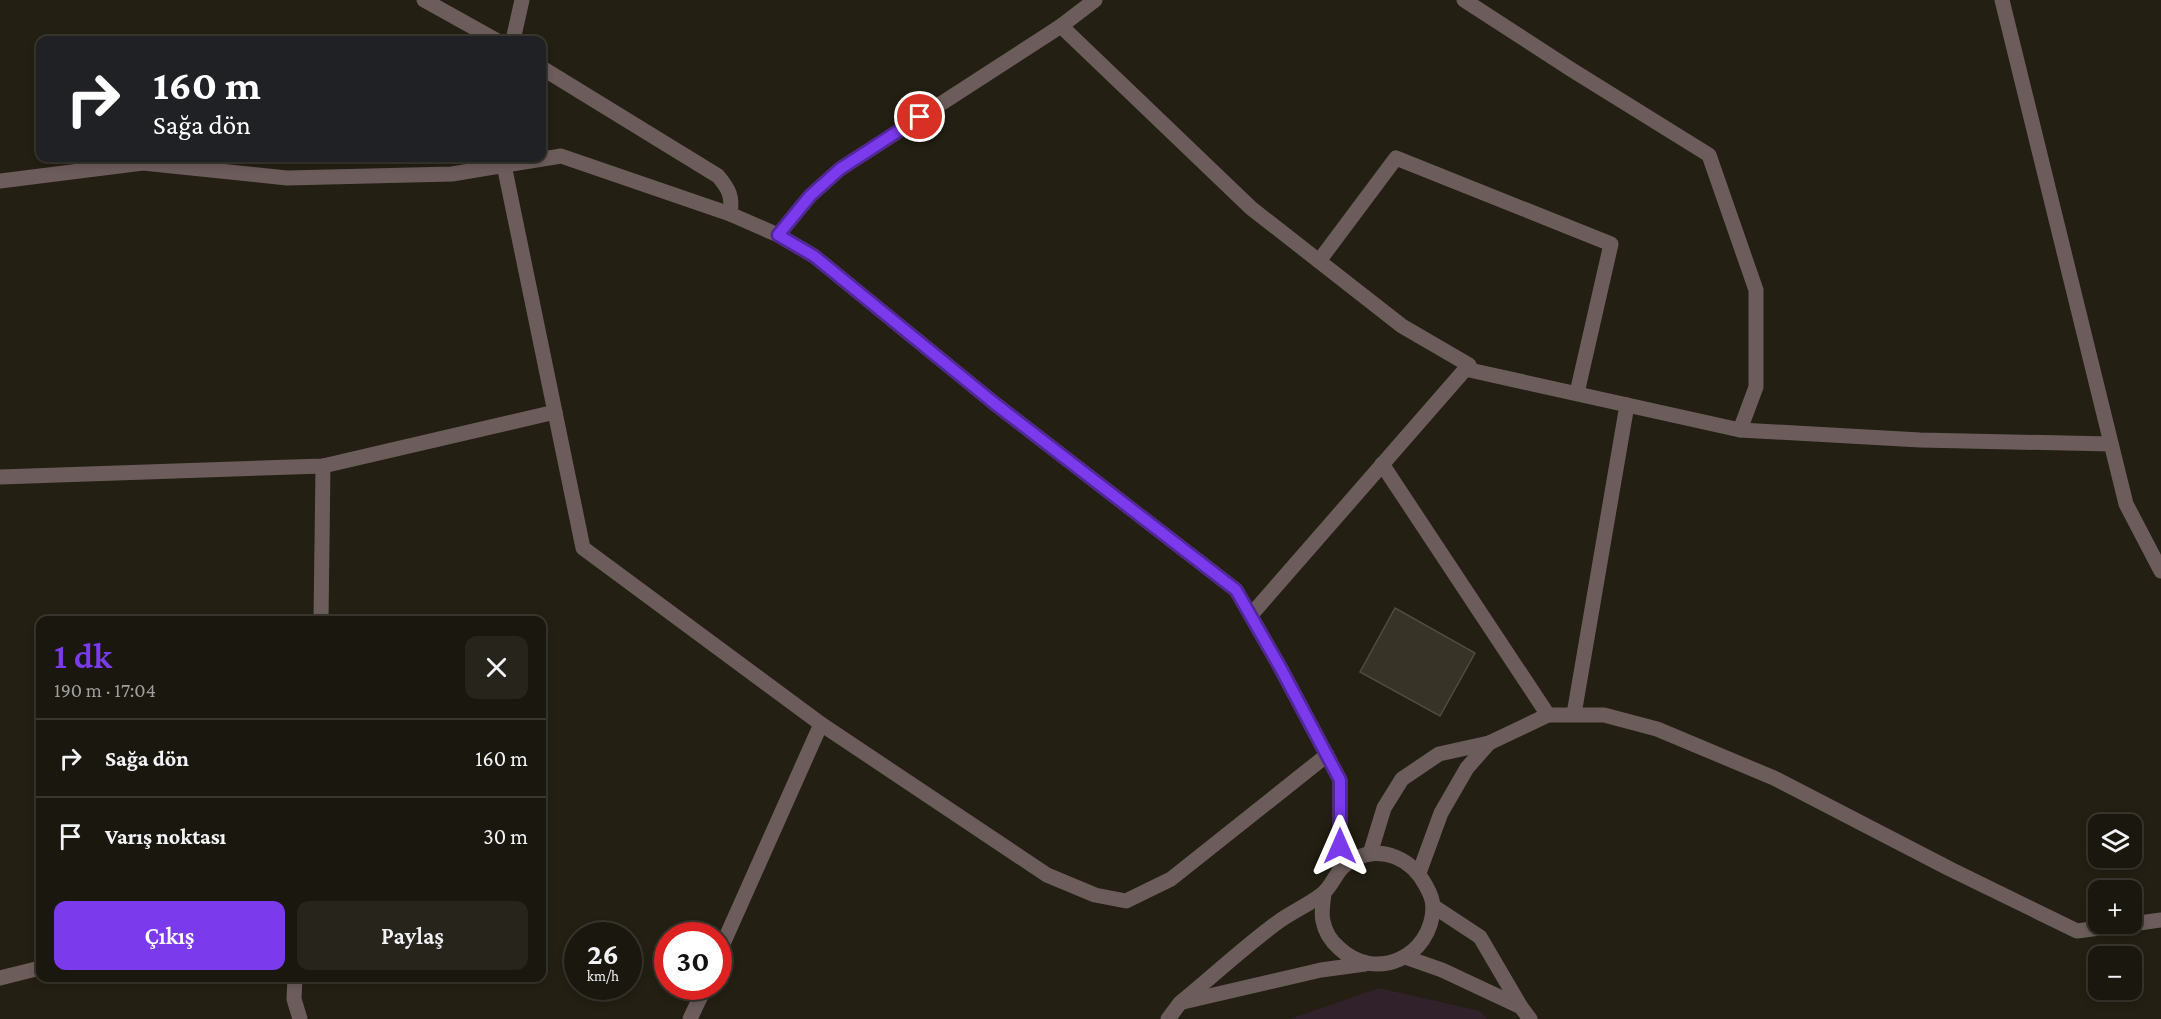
<!DOCTYPE html>
<html lang="tr">
<head>
<meta charset="utf-8">
<style>
	:root { --surface:#1a170e; --page:#27241c; --text:#f1f3f6; --muted:#9f9f9e; --line:#38362e; --accent:#7c3aed }
	body { margin:0; font-family:"Crimson Pro",serif; background:var(--page); color:var(--text); height:100vh; display:flex; flex-direction:column; font-size:22px; white-space:nowrap }
	* { box-sizing:border-box; margin:0 }
	p { font-size:20px; color:var(--muted) }
	.icon { flex:none; width:33px; height:33px; fill:none; stroke:currentColor; stroke-width:2; stroke-linecap:round; stroke-linejoin:round }
	.map { position:relative; flex:1; overflow:hidden }
	.side { position:absolute; left:36px; top:616px; width:510px; height:366px; display:flex; flex-direction:column; background:var(--surface); border-radius:12px; box-shadow:0 3px 9px #0003,0 0 0 2px var(--line) }
	.side>* { flex:none }
	.top-card { position:absolute; left:36px; top:36px; width:510px; height:126px; border-radius:12px; box-shadow:0 3px 9px #0003,0 0 0 2px var(--line); background:#202124; color:#fff; overflow:hidden }
	.fabs { position:absolute; left:2088px; top:814px; display:grid; gap:12px }
	.fabs a { display:grid; place-items:center; width:54px; height:54px; border-radius:12px; background:var(--surface); box-shadow:0 3px 9px #0003,0 0 0 2px var(--line); font-size:30px }
	.speed { position:absolute; left:564px; top:922px; display:flex; gap:12px; font-size:30px; font-weight:700; text-align:center }
	.speed>* { display:grid; place-content:center; width:78px; height:78px; border-radius:50%; background:var(--surface); box-shadow:0 3px 9px #0003,0 0 0 2px var(--line); line-height:1 }
	.speed small { font-size:15px; font-weight:400 }
	.speed .limit { border:9px solid #d22; background:#fff; color:#111 }
	.pin { position:absolute; display:grid; place-items:center; width:51px; height:51px; color:#fff; margin:-26px; border:3px solid #fff; border-radius:50%; box-shadow:0 2px 6px #0007 }
	.me { position:absolute; width:66px; margin:-33px; rotate:0deg; stroke-linejoin:round; filter:drop-shadow(0 0 4px #0008) }
	.turn { display:flex; align-items:center; gap:21px; height:126px; padding:0 18px; font-size:27px }
	.turn .icon { width:78px; height:78px; stroke-width:2.5 }
	.turn b { display:block; font-size:42px; line-height:51px }
	.round { display:grid; place-items:center; flex:none; width:63px; height:63px; border-radius:12px; background:var(--page) }
	.overview { display:flex; align-items:center; justify-content:space-between; height:102px; padding:0 18px }
	h1 { font-size:36px; font-weight:600; line-height:45px; color:var(--accent) }
	.cta { display:flex; gap:12px; margin-top:auto; padding:12px 18px }
	.cta a { flex:1; height:69px; border-radius:12px; background:var(--accent); color:#fff; font-size:24px; font-weight:600; line-height:69px; text-align:center }
	.cta a+a { background:var(--page); color:var(--text) }
	ul { padding:0; list-style:none }
	li { display:flex; align-items:center; gap:18px; height:78px; padding:0 18px; border-top:2px solid var(--line) }
	li div { flex:1 }
	li b { display:block; font-size:22px }
	li em { font-style:normal }
	.map>svg:first-child { display:block }
	.medical { fill:#31212a }
	.building { fill:#383327; stroke:#504c3f; stroke-width:1.5 }
	.lines { fill:none; stroke-linecap:round; stroke-linejoin:round }
	.minor { stroke:#6c5d5c; stroke-width:15 }
	.route-casing { stroke:#51269a; stroke-width:15 }
	.route { stroke:#7c3aed; stroke-width:10 }
</style>
</head>
<body>
<div class="map">
<svg width="2161" height="1019" viewBox="0 0 2161 1019">
	<rect width="100%" height="100%" fill="#231f13"/>
	<!-- medical -->
	<polygon class="medical" points="1379,988 1480,1011 1487,1019 1290,1019"/>
	<!-- building -->
	<polygon class="building" points="1395,608 1475,653 1440,716 1360,672"/>
	<g class="lines">
		<!-- minor -->
		<g class="minor">
			<polyline points="424,0 496,40"/>
			<polyline points="1464,0 1572,70 1709,155 1756,290 1756,387 1740,430"/>
			<polyline points="2002,0 2126,504 2161,571"/>
			<polyline points="1061,26 1251,208 1402,326 1469,365 1251,615"/>
			<polyline points="513,40 522,0"/>
			<path d="M542,68L718,176C729,189 733,197 730,214"/>
			<polyline points="504,165 583,548 821,724 1047,875 1095,895 1126,901 1171,879 1327,755"/>
			<polyline points="0,181 143,163 287,178 452,174 561,156 730,214 778,235 814,256 994,403 1236,590 1280,667 1340,780 1340,867"/>
			<polyline points="778,235 810,196 840,169 1061,26 1095,0"/>
			<polyline points="1319,261 1396,158 1611,244 1577,393"/>
			<polyline points="1465,369 1740,430 1920,440 2111,444"/>
			<polyline points="1382,464 1548,715"/>
			<polyline points="0,477 323,466 555,412"/>
			<polyline points="321,621 323,466"/>
			<polyline points="1574,714 1627,405"/>
			<polyline points="1370,854 1384,808 1402,779 1439,754 1489,743 1548,715 1604,715 1657,729 1774,778 1950,869 2077,931 2130,924"/>
			<polyline points="1419,873 1441,813 1467,768 1489,743"/>
			<polyline points="1433,906 1480,937 1521,1007 1530,1019"/>
			<polyline points="2132,924 2161,920"/>
			<polyline points="718,955 821,724"/>
			<polyline points="1405,957 1442,970 1521,1007"/>
			<polyline points="0,978 40,968"/>
			<polyline points="295,978 294,999 300,1019"/>
			<polyline points="1183,1002 1321,970 1365,964"/>
			<polyline points="690,1019 705,987"/>
			<path d="M1168,1019L1180,1003C1213,976 1244,947 1278,922C1292,912 1308,905 1321,895C1335,885 1334,869 1354,859C1383,845 1412,859 1426,886C1430,893 1433,899 1433,907C1432,957 1375,983 1339,948C1331,941 1325,932 1323,921C1321,913 1323,902 1324,894"/>
		</g>
	</g>
	<g class="lines">
		<defs>
			<polyline id="route" points="920,117 840,169 810,196 778,235 814,256 994,403 1236,590 1280,667 1340,780 1340,846"/>
		</defs>
		<!-- route casing -->
		<use href="#route" class="route-casing"/>
		<!-- route -->
		<use href="#route" class="route"/>
	</g>
</svg>
<div class="fabs">
<a><svg class="icon" aria-label="layers" viewBox="0 0 24 24"><path d="M12 4l9 5-9 5-9-5zM3 14l9 5 9-5"/></svg></a>
<a>+</a>
<a>−</a>
</div>
<div class="speed"><div>26<small>km/h</small></div><div class="limit">30</div></div>
<div class="pin" style="left:920px;top:117px;background:#d93025"><svg class="icon" aria-label="arrive" viewBox="0 0 24 24"><path d="M6 21V4h12l-3 4 3 4H6"/></svg></div>
<svg class="me" style="left:1340px;top:846px" viewBox="-20 -20 40 40"><path d="M0-17L14 15 0 8-14 15z" fill="#7c3aed" stroke="#fff" stroke-width="4"/></svg>
<div class="top-card">
<div class="turn"><svg class="icon" aria-label="right" viewBox="0 0 24 24"><path d="M7 20v-9h11M14 6l5 5-5 5"/></svg><div><b>160 m</b>Sağa dön</div></div>
</div>
<section class="side">
<div class="overview"><div><h1>1 dk</h1><p>190 m · 17:04</p></div><a class="round"><svg class="icon" aria-label="close" viewBox="0 0 24 24"><path d="M6 6l12 12M18 6L6 18"/></svg></a></div>
<ul>
<li><svg class="icon" aria-label="right" viewBox="0 0 24 24"><path d="M7 20v-9h11M14 6l5 5-5 5"/></svg><div><b>Sağa dön</b></div><em>160 m</em></li>
<li><svg class="icon" aria-label="arrive" viewBox="0 0 24 24"><path d="M6 21V4h12l-3 4 3 4H6"/></svg><div><b>Varış noktası</b></div><em>30 m</em></li>
</ul>
<div class="cta"><a>Çıkış</a><a>Paylaş</a></div>
</section>
</div>
</body>
</html>
